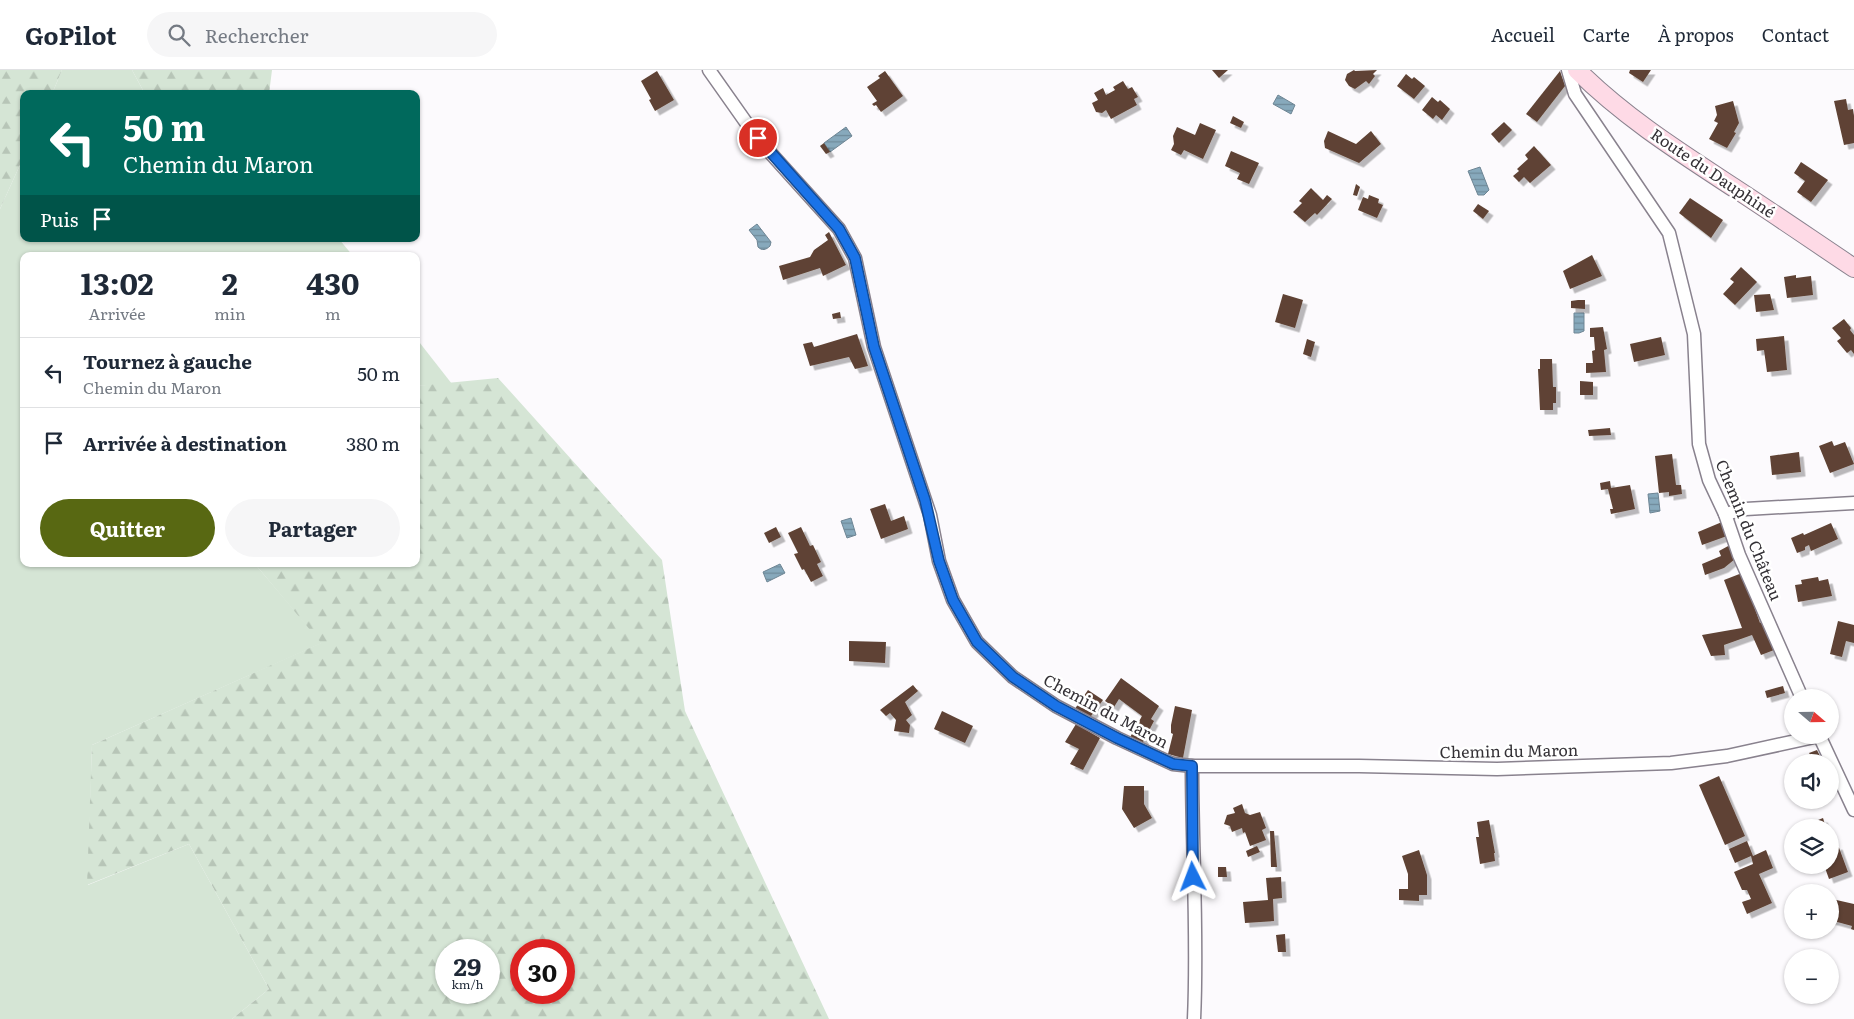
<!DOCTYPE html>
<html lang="fr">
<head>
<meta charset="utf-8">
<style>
	:root { --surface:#fff; --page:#f6f6f7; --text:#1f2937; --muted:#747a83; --line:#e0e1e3; --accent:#586812 }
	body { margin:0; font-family:Literata,serif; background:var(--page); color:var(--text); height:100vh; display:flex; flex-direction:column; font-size:19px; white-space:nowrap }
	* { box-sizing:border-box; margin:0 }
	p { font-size:16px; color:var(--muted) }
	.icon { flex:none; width:28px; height:28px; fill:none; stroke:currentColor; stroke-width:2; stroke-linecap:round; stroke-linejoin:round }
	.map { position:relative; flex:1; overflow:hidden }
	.details { position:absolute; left:20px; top:182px; width:400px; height:315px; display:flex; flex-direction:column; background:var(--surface); border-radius:10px; box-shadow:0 1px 4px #0004 }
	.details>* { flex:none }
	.banner { position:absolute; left:20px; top:20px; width:400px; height:152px; border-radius:10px; box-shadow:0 1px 4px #0004; background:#00695c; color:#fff; overflow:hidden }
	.needle { width:32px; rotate:110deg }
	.buttons { position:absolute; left:1784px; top:619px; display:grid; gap:10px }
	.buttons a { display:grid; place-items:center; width:55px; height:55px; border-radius:50%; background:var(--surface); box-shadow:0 1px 4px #0004; font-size:25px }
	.speed { position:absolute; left:435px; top:869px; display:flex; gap:10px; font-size:25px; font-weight:700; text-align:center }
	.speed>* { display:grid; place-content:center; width:65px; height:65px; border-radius:50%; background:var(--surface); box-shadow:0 1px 4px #0004; line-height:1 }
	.speed small { font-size:12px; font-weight:400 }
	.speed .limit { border:8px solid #d22; background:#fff; color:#111 }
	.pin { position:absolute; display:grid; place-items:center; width:42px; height:42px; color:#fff; margin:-21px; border:2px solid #fff; border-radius:50%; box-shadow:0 1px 5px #0007 }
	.me { position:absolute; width:55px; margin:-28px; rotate:357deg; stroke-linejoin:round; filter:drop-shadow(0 0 4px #0008) }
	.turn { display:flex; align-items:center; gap:18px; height:105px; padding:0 20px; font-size:22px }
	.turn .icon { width:65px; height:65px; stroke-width:2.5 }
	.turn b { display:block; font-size:35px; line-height:42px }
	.then { display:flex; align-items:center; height:48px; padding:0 20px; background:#0003; gap:10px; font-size:19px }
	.eta { display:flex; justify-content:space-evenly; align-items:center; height:85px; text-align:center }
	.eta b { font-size:30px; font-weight:700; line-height:35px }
	.primary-button { display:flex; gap:10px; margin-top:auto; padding:10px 20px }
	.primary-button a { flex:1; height:58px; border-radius:30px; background:var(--accent); color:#fff; font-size:20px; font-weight:700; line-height:58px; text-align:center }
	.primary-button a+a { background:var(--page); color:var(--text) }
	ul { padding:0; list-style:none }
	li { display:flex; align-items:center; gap:15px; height:70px; padding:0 20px; border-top:1px solid var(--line) }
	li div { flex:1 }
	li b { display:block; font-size:19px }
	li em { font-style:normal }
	header { display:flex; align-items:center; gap:30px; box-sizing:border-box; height:70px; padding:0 25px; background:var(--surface); border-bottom:1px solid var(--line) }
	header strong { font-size:24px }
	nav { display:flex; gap:28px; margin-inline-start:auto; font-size:18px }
	.search { width:350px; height:45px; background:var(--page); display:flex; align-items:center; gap:12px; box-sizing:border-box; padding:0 18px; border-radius:28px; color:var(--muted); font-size:19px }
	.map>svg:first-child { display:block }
	.grass { fill:#d5e5d5 }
	.forest { fill:url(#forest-firs); fill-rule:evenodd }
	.water { fill:url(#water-rules); stroke:#6e8594 }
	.building { fill:#5f4334; filter:url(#shadow) }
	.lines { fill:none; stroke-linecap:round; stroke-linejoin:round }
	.street-casing { stroke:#89828e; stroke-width:15 }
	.secondary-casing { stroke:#89828e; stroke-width:20 }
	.street { stroke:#fff; stroke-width:12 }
	.secondary { stroke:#fedae6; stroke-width:18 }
	.route-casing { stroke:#114b97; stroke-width:12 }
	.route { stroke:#1a73e8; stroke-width:9 }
	.labels { text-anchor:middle; stroke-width:5; stroke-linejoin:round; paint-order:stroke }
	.street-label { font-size:16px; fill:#343136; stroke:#fff }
</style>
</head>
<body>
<header>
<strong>GoPilot</strong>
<div class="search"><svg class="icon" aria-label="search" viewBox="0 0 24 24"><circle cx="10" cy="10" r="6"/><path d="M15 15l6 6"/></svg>Rechercher</div>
<nav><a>Accueil</a><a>Carte</a><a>À propos</a><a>Contact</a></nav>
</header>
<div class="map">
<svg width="1854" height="949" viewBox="0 0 1854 949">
	<defs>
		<pattern id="forest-firs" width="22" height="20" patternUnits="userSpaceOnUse" patternTransform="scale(1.25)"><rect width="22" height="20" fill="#d5e5d5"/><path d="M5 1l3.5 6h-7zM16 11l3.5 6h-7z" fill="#b7c5b7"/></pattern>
		<pattern id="water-rules" width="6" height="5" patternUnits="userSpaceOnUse" patternTransform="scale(1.25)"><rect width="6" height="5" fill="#87a9bc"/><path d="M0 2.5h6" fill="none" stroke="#6f8a9a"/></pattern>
		<filter id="shadow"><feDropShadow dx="4.5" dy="4.5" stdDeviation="0" flood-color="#0004"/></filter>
	</defs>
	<rect width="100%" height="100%" fill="#fcfafd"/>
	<!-- grass -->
	<g class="grass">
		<polygon points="62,0 132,0 145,24 52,24"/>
		<polygon points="24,86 24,169 339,169 353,186 24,186 24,494 255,494 322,573 92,675 88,815 189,774 269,919 232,949 0,949 0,139"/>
		<polygon points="416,268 452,314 416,316"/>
	</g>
	<!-- forest -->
	<g class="forest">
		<polygon points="0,0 62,0 52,24 24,24 24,86 0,139"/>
		<polygon points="132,0 272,0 269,24 145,24"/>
		<path d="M498,308L662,490L685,641L829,949H232L269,919L189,774L87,815L92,675L321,573L255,494H416V316ZM446,880H489V922H446ZM521,880H564V922H521Z"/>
	</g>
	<!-- water -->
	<g class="water">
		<polygon points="1278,25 1295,35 1291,44 1273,34"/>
		<polygon points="846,57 852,66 830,82 824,73"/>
		<polygon points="1480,97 1489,120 1484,125 1478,125 1468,101"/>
		<path d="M757,154L771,172L770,176C766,180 762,181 758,177L757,170L749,160Z"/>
		<polygon points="1574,243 1584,243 1584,261 1579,263 1574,263"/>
		<polygon points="1658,423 1660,441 1650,443 1648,424"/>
		<polygon points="851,448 856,465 847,468 841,451"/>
		<polygon points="780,494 785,503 767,512 763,502"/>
	</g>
	<!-- building -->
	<g class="building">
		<polygon points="1212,0 1228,0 1219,8"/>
		<polygon points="1354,0 1355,1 1377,0 1373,4 1375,6 1369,14 1366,11 1355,19 1349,16 1345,10 1347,4"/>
		<polygon points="1630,0 1651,0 1643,12 1629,3"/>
		<polygon points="657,1 674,30 655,41 649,30 651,29 641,11"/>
		<polygon points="885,1 903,26 881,42 876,35 874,36 872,34 877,31 867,17 880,8 878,6"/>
		<polygon points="1560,1 1565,16 1537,52 1526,44"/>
		<polygon points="1406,4 1412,9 1414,7 1425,16 1414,29 1397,16"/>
		<polygon points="1123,11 1128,19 1132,17 1138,27 1134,29 1137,35 1111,49 1106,40 1102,43 1096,42 1092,33 1098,30 1094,23 1103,18 1106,25 1115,20 1113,17"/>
		<polygon points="1432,27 1438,32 1440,30 1450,39 1442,50 1436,45 1433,49 1422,40"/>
		<polygon points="1846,29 1848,40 1853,39 1854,46 1854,73 1844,75 1834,31"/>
		<polygon points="1733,31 1739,53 1734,62 1736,63 1727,78 1709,69 1718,53 1714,51 1717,45 1715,36"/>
		<polygon points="1233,46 1244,52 1241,58 1230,53"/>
		<polygon points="1504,52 1512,60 1499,73 1491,64"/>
		<polygon points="1200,53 1216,60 1203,89 1184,80 1181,85 1171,80 1174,74 1173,66 1177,57 1195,65"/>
		<polygon points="1328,61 1356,74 1371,61 1381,74 1359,93 1325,78 1324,71"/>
		<polygon points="824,73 830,82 826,84 820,76"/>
		<polygon points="1534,76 1551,95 1530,113 1524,107 1519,112 1513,106 1519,101 1517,99 1528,89 1525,85"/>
		<polygon points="1231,81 1259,93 1249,114 1237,109 1240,103 1225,96"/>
		<polygon points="1801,92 1828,110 1811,132 1797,122 1805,111 1794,103"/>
		<polygon points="1356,114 1360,117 1357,126 1353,125"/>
		<polygon points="1311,118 1323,130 1327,125 1332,129 1317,145 1315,143 1305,152 1293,142 1302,133 1299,131"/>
		<polygon points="1369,125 1379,129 1378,133 1383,135 1377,148 1358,140 1363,127 1368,129"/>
		<polygon points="1690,128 1723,150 1711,168 1679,143"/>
		<polygon points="1478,134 1489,141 1483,149 1473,141"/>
		<polygon points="829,162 846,195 823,206 820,198 783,210 779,196 810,187 814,180 828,170 825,165"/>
		<polygon points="1592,185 1602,206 1570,219 1563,201"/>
		<polygon points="1741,197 1757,212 1735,235 1723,224 1734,212 1730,209"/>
		<polygon points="1796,205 1796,208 1811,206 1813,225 1787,228 1784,207"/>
		<polygon points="1283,224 1303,230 1295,258 1275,252"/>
		<polygon points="1770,224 1774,240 1756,242 1754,225"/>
		<polygon points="1578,230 1585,230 1585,239 1571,238 1571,231"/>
		<polygon points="840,242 841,248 833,249 832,244"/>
		<polygon points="1844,249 1851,258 1850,260 1854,265 1854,284 1851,280 1847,283 1837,271 1841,268 1832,258"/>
		<polygon points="1603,257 1607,279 1604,280 1606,302 1586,303 1586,293 1593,293 1592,281 1595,280 1594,267 1590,267 1590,258"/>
		<polygon points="857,264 868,296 855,299 849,287 810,296 803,274 812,272 814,277"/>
		<polygon points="1784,266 1787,300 1767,302 1764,280 1757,281 1756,269"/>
		<polygon points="1661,267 1665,285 1634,292 1630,274"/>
		<polygon points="1307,269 1315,272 1311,287 1303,284"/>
		<polygon points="1540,289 1552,289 1553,317 1556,317 1556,333 1553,333 1553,340 1540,340 1538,299 1540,299"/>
		<polygon points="1580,311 1593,312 1593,325 1580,325"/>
		<polygon points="1610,358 1611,365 1589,366 1588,360"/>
		<polygon points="1832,371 1834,376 1845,372 1854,394 1830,403 1819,376"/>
		<polygon points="1799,382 1801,402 1772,405 1770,386"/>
		<polygon points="1672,384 1676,415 1681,415 1682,424 1669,426 1669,422 1659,423 1655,386"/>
		<polygon points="1610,411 1611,418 1630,415 1635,439 1611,444 1610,439 1613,439 1608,419 1601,420 1600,413"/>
		<polygon points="885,434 891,451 904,446 908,459 881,469 870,439"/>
		<polygon points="1722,452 1727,466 1702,475 1698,462"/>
		<polygon points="1831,453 1838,469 1811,481 1809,475 1805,477 1805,480 1797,483 1791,468 1803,463 1804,465"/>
		<polygon points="776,457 781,467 769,473 764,463"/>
		<polygon points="801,457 810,476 813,475 821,492 817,494 823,506 811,512 804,499 802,500 794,484 798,483 788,463"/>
		<polygon points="1730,475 1735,489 1724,498 1705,505 1702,494 1721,486 1719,481"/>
		<polygon points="1742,503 1760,553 1762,552 1774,580 1761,585 1752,565 1724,575 1725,585 1711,586 1702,565 1742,558 1724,510"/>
		<polygon points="1818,507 1819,511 1828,509 1832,526 1798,532 1795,515 1802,514 1801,510"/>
		<polygon points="1838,551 1854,555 1854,573 1846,571 1842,587 1830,584"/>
		<polygon points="849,571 886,572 885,593 849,591"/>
		<polygon points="1121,608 1159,636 1151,649 1154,651 1142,674 1129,669 1142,646 1119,629 1114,637 1105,631"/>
		<polygon points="913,615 918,621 905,632 912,645 906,650 910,655 909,663 894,661 896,650 890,643 886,646 880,640"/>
		<polygon points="1783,616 1785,623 1767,628 1765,621"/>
		<polygon points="1088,620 1103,630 1088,650 1072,643"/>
		<polygon points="1175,636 1192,640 1183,688 1168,684 1173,664 1171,663 1171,655"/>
		<polygon points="942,641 973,656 965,673 934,659"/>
		<polygon points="1792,642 1792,665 1785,644"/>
		<polygon points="1076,654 1100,668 1083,700 1070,694 1079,679 1065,672"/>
		<polygon points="1817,680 1823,692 1815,692 1809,683"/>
		<polygon points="1719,706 1745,766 1725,775 1699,715"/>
		<polygon points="1124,716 1144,716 1144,734 1152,748 1134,758 1122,739"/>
		<polygon points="1242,734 1245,743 1250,745 1260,742 1266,758 1262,760 1266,770 1250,776 1245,762 1243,763 1242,758 1232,762 1230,756 1224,754 1227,745 1235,743 1233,738"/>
		<polygon points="1823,748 1826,758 1807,758 1806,755"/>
		<polygon points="1489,750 1495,783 1494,783 1495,791 1480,794 1476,767 1479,767 1477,752"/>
		<polygon points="1270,761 1274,761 1277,797 1271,797"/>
		<polygon points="1747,771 1753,786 1766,780 1773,798 1759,804 1772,833 1747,844 1742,832 1751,829 1747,820 1742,820 1734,802 1753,794 1751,786 1735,793 1729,779"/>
		<polygon points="1830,771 1832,777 1838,775 1848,802 1829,809 1824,795 1830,795"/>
		<polygon points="1257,776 1260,782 1248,787 1246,781"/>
		<polygon points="1419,780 1427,805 1427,825 1419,825 1419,831 1399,830 1399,819 1408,819 1408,804 1402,786"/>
		<polygon points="1218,797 1226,797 1227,807 1218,807"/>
		<polygon points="1281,807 1282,828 1273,829 1274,851 1245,853 1243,832 1268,830 1266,808"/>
		<polygon points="1832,829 1854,834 1854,860 1851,859 1852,856 1830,850"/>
		<polygon points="1285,864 1286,882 1278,882 1276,865"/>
	</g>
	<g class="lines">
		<defs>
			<g id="street">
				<polyline points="709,0 757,68 839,159 855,188 874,277 930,445 939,491 953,530 977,572 1013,607 1056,636 1117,668 1173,694 1192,696 1359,696 1497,699 1671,693 1727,686 1819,666"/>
				<polyline points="1568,0 1575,24 1669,163 1694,264 1699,374 1709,410 1725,444 1739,485 1802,628"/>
				<polyline points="1725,444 1746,439 1854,433"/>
				<polyline points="1819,665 1854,740"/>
				<path d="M1192,696C1192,780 1198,865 1194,949"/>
			</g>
			<path id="secondary" d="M1577,0C1624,47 1681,83 1736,119C1776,145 1815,172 1854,198"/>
		</defs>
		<!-- street casing -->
		<use href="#street" class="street-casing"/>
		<!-- secondary casing -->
		<use href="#secondary" class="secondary-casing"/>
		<!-- street -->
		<use href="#street" class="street"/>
		<!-- secondary -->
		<use href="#secondary" class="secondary"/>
	</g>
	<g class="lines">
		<defs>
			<polyline id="route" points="758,68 839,159 855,188 874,277 925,430 939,491 953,530 977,572 1013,607 1056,636 1117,668 1173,694 1192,696 1193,807"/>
		</defs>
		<!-- route casing -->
		<use href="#route" class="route-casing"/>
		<!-- route -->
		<use href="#route" class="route"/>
	</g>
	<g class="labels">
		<!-- street labels -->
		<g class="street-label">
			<text transform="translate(1713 103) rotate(34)" y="6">Route du Dauphiné</text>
			<text transform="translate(1749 460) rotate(68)" y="6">Chemin du Château</text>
			<text transform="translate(1106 641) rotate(28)" y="6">Chemin du Maron</text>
			<text transform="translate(1509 681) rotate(-1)" y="6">Chemin du Maron</text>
		</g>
	</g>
</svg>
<div class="buttons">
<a><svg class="needle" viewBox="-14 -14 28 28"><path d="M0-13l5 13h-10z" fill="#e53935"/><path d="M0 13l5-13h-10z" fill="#747a83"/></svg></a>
<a><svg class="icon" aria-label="sound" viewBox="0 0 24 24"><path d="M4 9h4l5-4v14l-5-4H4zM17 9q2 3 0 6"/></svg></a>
<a><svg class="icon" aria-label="layers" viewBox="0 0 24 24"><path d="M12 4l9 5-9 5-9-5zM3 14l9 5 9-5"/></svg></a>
<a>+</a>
<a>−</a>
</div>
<div class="speed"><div>29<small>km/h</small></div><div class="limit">30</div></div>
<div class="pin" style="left:758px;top:68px;background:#d93025"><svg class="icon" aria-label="arrive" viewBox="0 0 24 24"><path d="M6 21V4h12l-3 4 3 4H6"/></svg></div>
<svg class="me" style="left:1193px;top:807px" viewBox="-20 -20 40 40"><path d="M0-17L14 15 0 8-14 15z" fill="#1a73e8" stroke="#fff" stroke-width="4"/></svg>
<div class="banner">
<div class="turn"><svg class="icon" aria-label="left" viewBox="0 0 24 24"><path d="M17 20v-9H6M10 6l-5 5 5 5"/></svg><div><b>50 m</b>Chemin du Maron</div></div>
<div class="then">Puis<svg class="icon" aria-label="arrive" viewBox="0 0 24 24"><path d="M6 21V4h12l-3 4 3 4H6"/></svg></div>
</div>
<section class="details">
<div class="eta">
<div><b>13:02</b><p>Arrivée</p></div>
<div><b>2</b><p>min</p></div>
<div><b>430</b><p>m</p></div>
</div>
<ul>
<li><svg class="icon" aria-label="left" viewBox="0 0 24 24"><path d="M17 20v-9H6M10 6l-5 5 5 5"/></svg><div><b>Tournez à gauche</b><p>Chemin du Maron</p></div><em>50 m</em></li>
<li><svg class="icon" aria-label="arrive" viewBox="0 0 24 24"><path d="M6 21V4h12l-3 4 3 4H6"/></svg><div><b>Arrivée à destination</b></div><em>380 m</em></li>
</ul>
<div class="primary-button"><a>Quitter</a><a>Partager</a></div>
</section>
</div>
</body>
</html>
